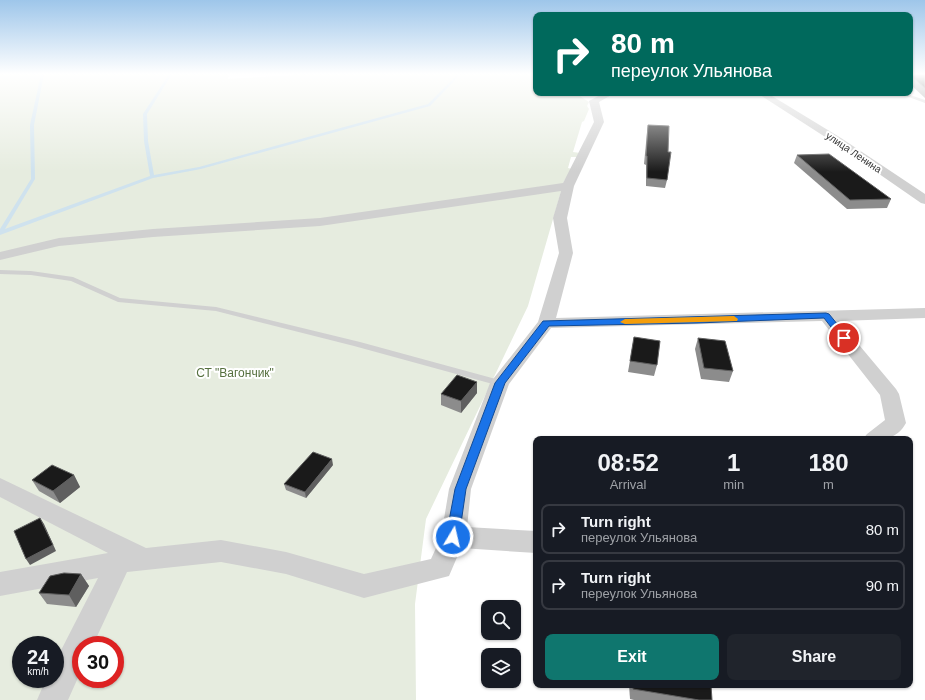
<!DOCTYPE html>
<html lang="en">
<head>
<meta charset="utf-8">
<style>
	:root { --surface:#171b24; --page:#20242c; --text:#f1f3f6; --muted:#9ea1a6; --line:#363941; --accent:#0f766e }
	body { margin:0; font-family:Arial,sans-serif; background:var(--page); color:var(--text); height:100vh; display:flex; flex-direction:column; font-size:15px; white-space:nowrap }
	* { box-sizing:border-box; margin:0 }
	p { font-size:13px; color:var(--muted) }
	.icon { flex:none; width:22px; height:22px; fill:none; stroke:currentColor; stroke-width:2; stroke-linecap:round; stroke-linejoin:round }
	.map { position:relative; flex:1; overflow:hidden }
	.panel { position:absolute; left:533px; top:436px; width:380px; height:252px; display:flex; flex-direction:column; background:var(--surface); border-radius:8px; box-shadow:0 1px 3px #0004 }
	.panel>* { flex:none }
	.guide { position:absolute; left:533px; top:12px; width:380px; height:84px; border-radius:8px; box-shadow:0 1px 3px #0004; background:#00695c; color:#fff; overflow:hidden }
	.controls { position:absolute; left:481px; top:600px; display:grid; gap:8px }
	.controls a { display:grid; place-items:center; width:40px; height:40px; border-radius:8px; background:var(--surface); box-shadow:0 1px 3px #0004; font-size:20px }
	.speed { position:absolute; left:12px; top:636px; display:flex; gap:8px; font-size:20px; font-weight:700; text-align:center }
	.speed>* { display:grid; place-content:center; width:52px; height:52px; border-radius:50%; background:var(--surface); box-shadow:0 1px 3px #0004; line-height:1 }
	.speed small { font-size:10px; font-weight:400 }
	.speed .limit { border:6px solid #d22; background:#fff; color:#111 }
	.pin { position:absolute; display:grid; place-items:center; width:34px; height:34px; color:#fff; margin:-17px; border:2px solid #fff; border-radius:50%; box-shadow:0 1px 4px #0007 }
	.me { position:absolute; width:44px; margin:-22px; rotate:9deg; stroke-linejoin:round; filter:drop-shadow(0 0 3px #0008) }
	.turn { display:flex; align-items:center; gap:14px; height:84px; padding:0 12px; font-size:18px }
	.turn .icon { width:52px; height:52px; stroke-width:2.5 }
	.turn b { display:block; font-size:28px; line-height:34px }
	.eta { display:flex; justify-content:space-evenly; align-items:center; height:68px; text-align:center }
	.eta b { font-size:24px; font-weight:600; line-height:28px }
	.cta { display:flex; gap:8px; margin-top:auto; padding:8px 12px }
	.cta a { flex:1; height:46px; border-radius:8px; background:var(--accent); color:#fff; font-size:16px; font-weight:600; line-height:46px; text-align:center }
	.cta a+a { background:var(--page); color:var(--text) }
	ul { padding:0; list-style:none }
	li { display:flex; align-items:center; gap:12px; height:50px; margin:0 8px 6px; padding:0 4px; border:2px solid var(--line); border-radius:8px }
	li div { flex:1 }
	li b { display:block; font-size:15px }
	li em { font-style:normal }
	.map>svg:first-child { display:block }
	.green { fill:#e6ecdf; fill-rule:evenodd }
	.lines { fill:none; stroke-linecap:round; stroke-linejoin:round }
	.stream { fill:#cfe2ee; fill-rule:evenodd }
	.lane { fill:#d0d0d0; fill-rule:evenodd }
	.street { fill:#d0d0d0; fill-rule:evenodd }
	.wall { fill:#8c8c8c }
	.shaded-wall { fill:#5f5f5f }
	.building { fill:#1a1a1a; stroke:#5f5f5f }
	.route { fill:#1a73e8; stroke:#114b97 }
	.slow { fill:#f59e0b }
	.labels { text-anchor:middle; stroke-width:4; stroke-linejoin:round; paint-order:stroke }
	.far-street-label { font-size:10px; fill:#333; stroke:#fff }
	.park-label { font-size:12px; fill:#56703f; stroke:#fff }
</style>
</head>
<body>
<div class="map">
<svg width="925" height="700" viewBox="0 0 925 700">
	<rect width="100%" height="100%" fill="#fff"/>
	<!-- green -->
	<path class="green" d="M0,74H229L228,79L292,75L294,74H536V93H575L589,102L587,106L589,109L584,121L582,122L573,152L580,153L577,157H571L568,168L572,169L564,181L528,306L426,519L415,604L416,700H0ZM21,645H55V679H21ZM81,645H115V679H81Z"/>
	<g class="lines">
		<!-- stream -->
		<polygon class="stream" points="41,74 44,74 34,125 35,179 5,229 150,176 144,141 143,114 169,74 172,74 147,114 148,141 154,175 199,167 428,104 458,74 461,74 430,106 201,169 153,178 0,235 0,229 31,179 30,125"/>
		<!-- lane -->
		<g class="lane">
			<polygon points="898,93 904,93 925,100 925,103"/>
			<polygon points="0,270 31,271 73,277 120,298 216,307 360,342 503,381 505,383 500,386 354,346 216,311 118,302 71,281 31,275 0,274"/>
		</g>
		<!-- street -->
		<g class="street">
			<path d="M604,93H615L599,102L604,122L574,186L567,218L573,253L556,318L925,308V318L839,321L896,389L899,394L906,423C896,441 882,439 863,439L867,434L885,420L880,395L822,321L551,328L509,384L471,489L467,527L536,531V553L461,548L449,576L364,598L286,574L221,562L127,572L93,645H81V671L68,700H37L46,679H55V662L98,578L0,596V572L108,553L0,497V478L146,548L221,540L286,552L364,574L431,559L441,537L449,489L490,383L538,322L559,253L553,218L561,191L320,226L153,237L59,246L0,260V252L59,238L153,229L320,218L563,183L594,122L589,101Z"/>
			<polygon points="757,93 767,93 841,138 925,194 925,204 921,203 833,142"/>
		</g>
	</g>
	<!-- wall -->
	<g class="wall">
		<polygon points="925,74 925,98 910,84 910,78 911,76"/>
		<polygon points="648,125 667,180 665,188 646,186 646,165 644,164 647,132"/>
		<polygon points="797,155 891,199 887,208 847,209 794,163"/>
		<polygon points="634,337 657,365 654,376 628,372"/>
		<polygon points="698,338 733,371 729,382 701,379 695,349"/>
		<polygon points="477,382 477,393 461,413 441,405 441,394"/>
		<polygon points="333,465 306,498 286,490 284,484"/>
		<polygon points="74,475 80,487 60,503 39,491 32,480"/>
		<polygon points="81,574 89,586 76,607 47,604 39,593"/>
		<polygon points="629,685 710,685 712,700 634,700 630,699"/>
	</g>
	<!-- shaded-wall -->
	<g class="shaded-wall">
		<polygon points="477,382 477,393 461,413 461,401"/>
		<polygon points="332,459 333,465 306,498 305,492"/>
		<polygon points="74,475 80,487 60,503 53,491"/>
		<polygon points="40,518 44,524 56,551 30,565 26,559"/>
		<polygon points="81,574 89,586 76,607 69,595"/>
	</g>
	<!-- building -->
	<g class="building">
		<polygon points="917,74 925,74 925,88 911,76"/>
		<polygon points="648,125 669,126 668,152 671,152 667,180 647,178 647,156 646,156"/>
		<polygon points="829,154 891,199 850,200 797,155"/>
		<polygon points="634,337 660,341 657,365 630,361"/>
		<polygon points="698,338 725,341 733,371 704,368"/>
		<polygon points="457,375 477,382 461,401 441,394"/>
		<polygon points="313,452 332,459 305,492 284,484"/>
		<polygon points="52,465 74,475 53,491 32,480"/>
		<polygon points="40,518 53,545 26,559 14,531"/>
		<polygon points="64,573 81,574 69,595 39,593 50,576"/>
		<polygon points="633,685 711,685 712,700 699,700 633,689"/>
	</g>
	<!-- sky -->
	<linearGradient id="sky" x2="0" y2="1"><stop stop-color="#9ec6ea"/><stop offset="0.43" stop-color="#fff"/><stop offset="1" stop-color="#fff" stop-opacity="0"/></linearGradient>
	<rect width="925" height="172" fill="url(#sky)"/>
	<!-- route -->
	<polygon class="route" points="826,313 829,314 847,336 848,338 847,340 841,340 824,318 697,323 549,326 505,383 466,489 459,537 457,541 453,542 448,541 446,537 455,489 495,383 543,321"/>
	<!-- slow -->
	<polygon class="slow" points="734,316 738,319 737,321 625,324 620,322 625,319"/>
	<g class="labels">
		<!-- far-street labels -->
		<g class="far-street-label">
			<text transform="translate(854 152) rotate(34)" y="4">улица Ленина</text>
		</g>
		<!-- park labels -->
		<g class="park-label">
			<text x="235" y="377">СТ "Вагончик"</text>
		</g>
	</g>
</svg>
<div class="controls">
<a><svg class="icon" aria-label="search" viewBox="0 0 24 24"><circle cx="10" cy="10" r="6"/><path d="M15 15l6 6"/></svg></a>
<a><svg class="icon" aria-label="layers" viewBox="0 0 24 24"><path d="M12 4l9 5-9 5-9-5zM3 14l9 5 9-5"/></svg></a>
</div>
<div class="speed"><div>24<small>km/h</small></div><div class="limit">30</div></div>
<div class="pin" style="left:844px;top:338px;background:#d93025"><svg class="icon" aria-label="arrive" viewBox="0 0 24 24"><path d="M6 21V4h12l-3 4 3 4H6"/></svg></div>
<svg class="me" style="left:453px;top:537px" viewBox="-20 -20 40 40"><circle r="17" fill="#1a73e8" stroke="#fff" stroke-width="3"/><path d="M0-11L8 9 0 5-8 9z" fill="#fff"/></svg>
<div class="guide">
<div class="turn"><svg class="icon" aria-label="right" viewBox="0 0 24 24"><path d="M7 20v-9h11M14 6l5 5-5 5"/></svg><div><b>80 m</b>переулок Ульянова</div></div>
</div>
<section class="panel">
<div class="eta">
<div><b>08:52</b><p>Arrival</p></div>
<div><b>1</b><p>min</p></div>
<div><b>180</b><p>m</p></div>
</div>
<ul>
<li><svg class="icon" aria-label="right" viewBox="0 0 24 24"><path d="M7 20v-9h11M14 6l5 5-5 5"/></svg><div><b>Turn right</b><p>переулок Ульянова</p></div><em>80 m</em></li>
<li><svg class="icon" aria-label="right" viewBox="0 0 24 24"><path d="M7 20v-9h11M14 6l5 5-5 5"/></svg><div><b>Turn right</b><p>переулок Ульянова</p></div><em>90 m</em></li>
</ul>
<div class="cta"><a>Exit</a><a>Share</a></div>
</section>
</div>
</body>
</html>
